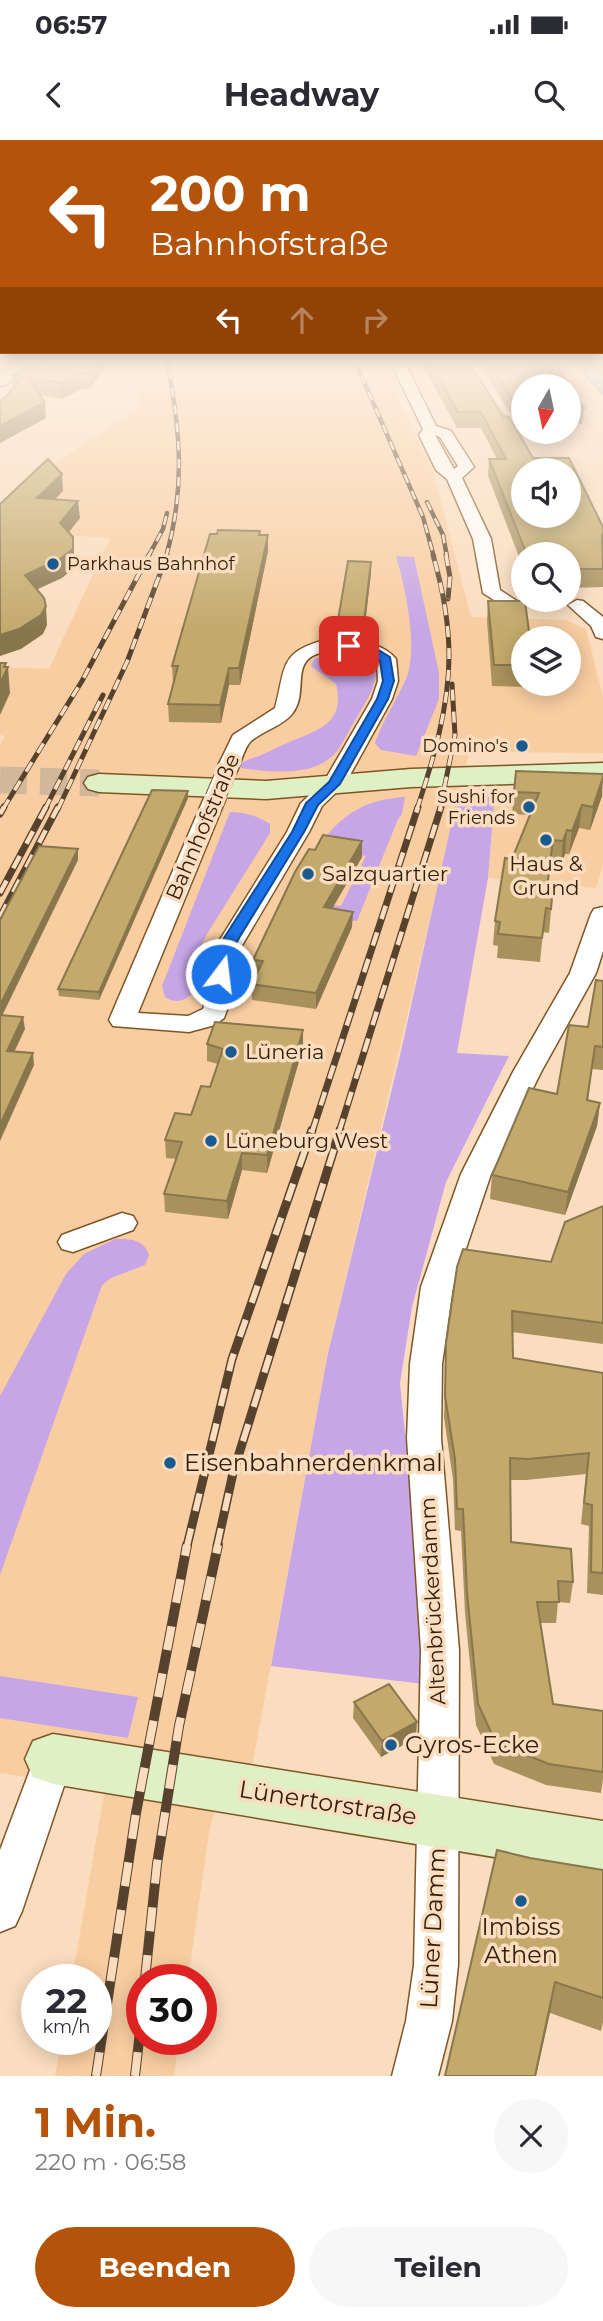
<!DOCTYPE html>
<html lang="de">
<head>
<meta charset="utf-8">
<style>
	:root { --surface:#fff; --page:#f7f7f7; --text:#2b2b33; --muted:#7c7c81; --accent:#b45309 }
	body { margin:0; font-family:Montserrat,sans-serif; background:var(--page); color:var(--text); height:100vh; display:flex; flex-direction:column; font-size:26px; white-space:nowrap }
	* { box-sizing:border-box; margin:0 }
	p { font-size:23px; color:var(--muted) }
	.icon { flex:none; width:38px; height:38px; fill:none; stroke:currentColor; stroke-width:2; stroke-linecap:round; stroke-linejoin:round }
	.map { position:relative; height:1936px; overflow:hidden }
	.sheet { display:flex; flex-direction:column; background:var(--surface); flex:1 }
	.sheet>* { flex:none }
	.banner { position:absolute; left:0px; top:0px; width:604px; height:214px; box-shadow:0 4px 18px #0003; background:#b45309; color:#fff; overflow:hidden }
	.needle { width:46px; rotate:189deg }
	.fabs { position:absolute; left:511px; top:234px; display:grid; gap:14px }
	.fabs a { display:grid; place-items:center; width:70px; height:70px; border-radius:50%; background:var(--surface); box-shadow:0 4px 18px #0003; font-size:35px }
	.speed { position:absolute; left:21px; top:1824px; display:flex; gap:14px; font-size:35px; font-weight:700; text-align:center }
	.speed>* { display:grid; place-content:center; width:91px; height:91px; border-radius:50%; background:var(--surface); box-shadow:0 4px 18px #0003; line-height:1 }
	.speed small { font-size:18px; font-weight:400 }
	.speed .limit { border:10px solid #d22; background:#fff; color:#111 }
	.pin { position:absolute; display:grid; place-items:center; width:60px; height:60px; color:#fff; margin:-30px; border-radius:14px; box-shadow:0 4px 10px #0006 }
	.me { position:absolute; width:77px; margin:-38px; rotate:15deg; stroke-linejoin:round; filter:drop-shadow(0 0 5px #0008) }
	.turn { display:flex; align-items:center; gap:24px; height:147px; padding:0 35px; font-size:32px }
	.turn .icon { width:91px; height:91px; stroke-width:2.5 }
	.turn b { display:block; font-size:49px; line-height:60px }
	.lanes { display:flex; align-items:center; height:66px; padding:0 35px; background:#0003; justify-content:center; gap:35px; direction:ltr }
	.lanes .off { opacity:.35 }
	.round { display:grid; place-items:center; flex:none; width:74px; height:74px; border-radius:37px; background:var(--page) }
	.overview { display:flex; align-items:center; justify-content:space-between; height:119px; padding:0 35px }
	h1 { font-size:42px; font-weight:700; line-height:52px; color:var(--accent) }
	.action { display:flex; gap:14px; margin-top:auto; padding:14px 35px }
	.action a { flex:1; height:80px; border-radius:42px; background:var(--accent); color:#fff; font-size:28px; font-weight:700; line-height:80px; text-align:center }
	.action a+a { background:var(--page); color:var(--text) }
	.status { display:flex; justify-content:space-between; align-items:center; height:49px; padding:0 35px; background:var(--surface); direction:ltr }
	.status svg { height:19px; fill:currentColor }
	header { display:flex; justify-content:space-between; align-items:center; height:91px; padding:0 35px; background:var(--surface); font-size:32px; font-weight:700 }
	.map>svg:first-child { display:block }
	.built { fill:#f8cda1; fill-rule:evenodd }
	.green { fill:#c6a6e6 }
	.water { fill:#aecfef; stroke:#889aab; stroke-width:2 }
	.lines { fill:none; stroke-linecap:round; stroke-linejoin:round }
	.secondary-tunnel { stroke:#d2b79b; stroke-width:27; stroke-dasharray:27 13; stroke-linecap:butt }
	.street-casing { stroke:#7e5524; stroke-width:3 }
	.secondary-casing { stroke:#7e5524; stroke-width:3 }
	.street { fill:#fff; fill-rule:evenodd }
	.secondary { fill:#e0f0c5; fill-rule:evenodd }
	.rail-far4-casing { stroke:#57432d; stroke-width:4.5 }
	.rail-far3-casing { stroke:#57432d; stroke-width:5 }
	.rail-far2-casing { stroke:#57432d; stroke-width:7 }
	.rail-far1-casing { stroke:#57432d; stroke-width:9 }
	.rail-casing { stroke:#57432d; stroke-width:10 }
	.rail-far4 { stroke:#faddbf; stroke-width:2.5; stroke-dasharray:9; stroke-linecap:butt }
	.rail-far3 { stroke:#faddbf; stroke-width:3.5; stroke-dasharray:11; stroke-linecap:butt }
	.rail-far2 { stroke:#faddbf; stroke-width:4.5; stroke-dasharray:14; stroke-linecap:butt }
	.rail-far1 { stroke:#faddbf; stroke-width:6; stroke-dasharray:18; stroke-linecap:butt }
	.rail { stroke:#faddbf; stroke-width:8; stroke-dasharray:24; stroke-linecap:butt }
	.street-bridge-casing { stroke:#7e5524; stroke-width:21; stroke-linecap:butt }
	.street-bridge { stroke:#fff; stroke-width:19 }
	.wall { fill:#a8915d }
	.shaded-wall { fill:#88764c }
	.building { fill:#c3a96c; stroke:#88764c; stroke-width:2; fill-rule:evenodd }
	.route { fill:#1a73e8; stroke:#114b97; stroke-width:2 }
	.poi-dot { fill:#185b90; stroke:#faddbf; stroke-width:2.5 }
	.labels { text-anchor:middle; stroke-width:7; stroke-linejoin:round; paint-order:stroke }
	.far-poi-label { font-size:18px; fill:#311f0b; stroke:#faddbf; text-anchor:end }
	.street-label { font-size:21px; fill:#311f0b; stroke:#faddbf }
	.poi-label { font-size:21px; fill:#311f0b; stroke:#faddbf; text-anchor:start }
	.near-poi-label { font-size:24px; fill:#311f0b; stroke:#faddbf; text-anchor:start }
	.near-street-label { font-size:24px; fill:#311f0b; stroke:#faddbf }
</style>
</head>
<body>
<div class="status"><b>06:57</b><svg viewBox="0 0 49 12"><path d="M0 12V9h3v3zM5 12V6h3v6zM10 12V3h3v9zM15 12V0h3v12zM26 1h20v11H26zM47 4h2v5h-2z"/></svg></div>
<header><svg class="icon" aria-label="back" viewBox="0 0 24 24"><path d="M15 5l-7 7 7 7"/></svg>Headway<svg class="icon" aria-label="search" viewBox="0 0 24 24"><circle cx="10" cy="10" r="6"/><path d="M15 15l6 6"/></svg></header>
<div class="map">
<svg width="603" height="1936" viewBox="0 0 603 1936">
	<rect width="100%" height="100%" fill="#faddbf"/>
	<!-- built -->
	<g class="built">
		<path d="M137,219H379L434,335L471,477L566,480L586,489L603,557V613L469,612L327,1218L244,1671L216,1668L210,1687L188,1839H142V1899H179L174,1936H55L62,1899H96V1839H72L105,1649L0,1633V605L5,596L0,595V527L49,529L110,398L0,391V375L58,322L140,267ZM523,499H569V544H523Z"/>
		<polygon points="558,649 603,651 603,725 596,748 488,738 495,652"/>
	</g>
	<!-- green -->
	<g class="green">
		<path d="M396,416L414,417L439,533V559L416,616L381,610L375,603C383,580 396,561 406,539C419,510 405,446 396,416Z"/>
		<path d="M334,513L361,515L377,527C376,547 367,560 357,577C351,587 345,599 338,610C317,638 271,632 241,628V624L247,620C261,616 274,609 287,603C317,590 346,584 336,544L311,526L314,519Z"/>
		<polygon points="495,652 488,738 457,913 509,916 446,1042 412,1167 400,1243 424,1483 424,1544 271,1526 327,1218 401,911 458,654"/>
		<path d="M405,657L402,674L398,679L357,781L282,772L287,760L341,766L366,716L318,708C339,675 366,659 405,657Z"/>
		<path d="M230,672C245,672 257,676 270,684V693L207,794L193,824L191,855C182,862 175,863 165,857L162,846Z"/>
		<path d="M115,1099C130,1099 144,1099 149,1115L145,1125L111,1138L102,1145L0,1435V1256L66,1134L84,1114Z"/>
		<polygon points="0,1536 138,1557 128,1598 0,1578"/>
	</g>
	<!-- water -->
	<polygon class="water" points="579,219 603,219 603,254 586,236"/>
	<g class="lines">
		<!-- secondary-tunnel -->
		<polyline class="secondary-tunnel" points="0,640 99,643"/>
		<defs>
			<g id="street">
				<path d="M389,219H403L436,286L451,291L474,327L462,338L491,399L500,450L520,463L517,467H505L483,453L473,399L447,339L436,330L419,295L423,289ZM435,295L440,297L458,326L454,329Z"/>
				<polygon points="577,460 583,461 603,477 603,499 596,497 591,486 568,465"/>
				<path d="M325,500C347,499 381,500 396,519L398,541L392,559L345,644L322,666L309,692L234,819V850L224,878L215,885L189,892L113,886L109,880L204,658L207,653H223L226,658L138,873L188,876L203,869L208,850V819L287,692L301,663L325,640L372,559L378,541L377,521C364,513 350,511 335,511C283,513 312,550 292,574C282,586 263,591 251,601C243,609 241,625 235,635H219L216,630L233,595L275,568C286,529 278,512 325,500Z"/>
				<polygon points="603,767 603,811 596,833 541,932 491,1034 453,1147 442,1224 441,1298 459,1510 458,1825 452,1881 438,1936 392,1936 406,1881 414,1825 421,1510 407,1298 410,1224 421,1147 461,1034 513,932 570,833 591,774 594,769"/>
				<polygon points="122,1073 133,1076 137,1083 133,1090 73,1112 62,1109 58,1102 62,1095"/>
				<polygon points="53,1601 67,1606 73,1619 22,1771 15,1786 0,1792 0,1710 39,1606"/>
			</g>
			<g id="secondary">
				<polygon points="20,219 41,219 7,244 0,246 0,232"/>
				<polygon points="603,623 603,641 411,647 266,659 99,652 88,649 84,643 88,637 99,634 266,641 411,629"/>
				<polygon points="53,1594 603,1681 603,1735 53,1644 33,1637 25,1619 33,1601"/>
			</g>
		</defs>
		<!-- street casing -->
		<use href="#street" class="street-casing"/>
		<!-- secondary casing -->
		<use href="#secondary" class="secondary-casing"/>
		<!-- street -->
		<use href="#street" class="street"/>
		<!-- secondary -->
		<use href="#secondary" class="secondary"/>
		<defs>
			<g id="rail-far4">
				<polyline points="354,219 423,377 434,417"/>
				<polyline points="427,362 443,395 447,417"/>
				<polyline points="148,417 163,389 167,373"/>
				<path d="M166,417C186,346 180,290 167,219"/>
			</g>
			<g id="rail-far3">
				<polyline points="446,415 450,437 448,459"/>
				<polyline points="3,669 82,541 149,415"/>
				<polyline points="45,669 103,555"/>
				<polyline points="58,669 127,522 167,415"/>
				<path d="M417,669C433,621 449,567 449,516C449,483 442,446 433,415"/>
				<polyline points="440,669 455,595 452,544"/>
			</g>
			<g id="rail-far2">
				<polyline points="0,674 4,667"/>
				<polyline points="0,753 46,667"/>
				<polyline points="0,777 58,667"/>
				<polyline points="312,992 418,667"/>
				<polyline points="339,992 441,667"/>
			</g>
			<g id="rail-far1">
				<polyline points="187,1406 232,1219 312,990"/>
				<polyline points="217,1406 233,1333 340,990"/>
			</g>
			<g id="rail">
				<polyline points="145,1839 157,1724 179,1586 218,1405"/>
				<polyline points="96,1936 136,1673 187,1405"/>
				<polyline points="135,1936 142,1874"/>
			</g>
		</defs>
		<!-- rail-far4 casing -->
		<use href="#rail-far4" class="rail-far4-casing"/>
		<!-- rail-far3 casing -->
		<use href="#rail-far3" class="rail-far3-casing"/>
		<!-- rail-far2 casing -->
		<use href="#rail-far2" class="rail-far2-casing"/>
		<!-- rail-far1 casing -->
		<use href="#rail-far1" class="rail-far1-casing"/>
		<!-- rail casing -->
		<use href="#rail" class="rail-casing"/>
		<!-- rail-far4 -->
		<use href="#rail-far4" class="rail-far4"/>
		<!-- rail-far3 -->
		<use href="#rail-far3" class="rail-far3"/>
		<!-- rail-far2 -->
		<use href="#rail-far2" class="rail-far2"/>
		<!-- rail-far1 -->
		<use href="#rail-far1" class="rail-far1"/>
		<!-- rail -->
		<use href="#rail" class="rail"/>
		<defs>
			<polyline id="street-bridge" points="215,658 227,630"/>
		</defs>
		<!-- street-bridge casing -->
		<use href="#street-bridge" class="street-bridge-casing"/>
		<!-- street-bridge -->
		<use href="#street-bridge" class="street-bridge"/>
	</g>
	<!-- wall -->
	<g class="wall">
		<polygon points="45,219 103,219 104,228 90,249 81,249 61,259 40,255 46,278 0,303 0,260 5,258 13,248 12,235"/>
		<polygon points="419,219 467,219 503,276 533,318 603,387 603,447 569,448 569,415 523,415 523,427 488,336 489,319 497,319 481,288 457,288"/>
		<polygon points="477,219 552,219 584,268 582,284 569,284 569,247 523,247 523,285 518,286"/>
		<polygon points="260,395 268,395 268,411 240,545 229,545 221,583 169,582 168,564 174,543 173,543 172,526"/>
		<polygon points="371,422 371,433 364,493 338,492 338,480"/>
		<polygon points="488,461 523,499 523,544 532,544 531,547 492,546 487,481"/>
		<polygon points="516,631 602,656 590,690 579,688 569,714 565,714 561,724 551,723 548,747 553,747 551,771 549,793 543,792 540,822 497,818 498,806 493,805 495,781 512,719 530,675 512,674"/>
		<polygon points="188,651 188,658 99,860 59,856 58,849"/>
		<polygon points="362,701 362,717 332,768 352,787 316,869 252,860 251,844 255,836 253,835 253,820 315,710"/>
		<polygon points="603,841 603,930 592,929 588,961 600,963 597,986 565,1075 490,1059 492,1035 557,954 588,887"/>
		<polygon points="207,904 303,907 267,1033 242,1030 228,1079 165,1072 164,1054 177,1019 166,1018 165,1000 191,975 210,947 218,924 207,921"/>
		<polygon points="603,1066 603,1204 512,1192 513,1218 603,1233 603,1455 587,1453 589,1386 581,1384 586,1334 526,1340 510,1340 511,1402 573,1442 570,1463 558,1462 556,1483 540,1483 553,1564 603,1571 603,1639 601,1653 546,1645 494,1624 476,1585 465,1473 461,1391 455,1390 453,1340 444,1277 446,1203 551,1122"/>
		<polygon points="354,1562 416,1598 381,1617 353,1578"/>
		<polygon points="530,1718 603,1730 603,1882 601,1891 550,1873"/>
	</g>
	<!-- shaded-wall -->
	<g class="shaded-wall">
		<polygon points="99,219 103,219 104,228 90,249 89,233"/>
		<polygon points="80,233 81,249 61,259 60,243"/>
		<polygon points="45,262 46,278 0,303 0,286"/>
		<polygon points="62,334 63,351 39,376 37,358"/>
		<polygon points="78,361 80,378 62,401 60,383"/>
		<polygon points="268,395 268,411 240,545 239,528"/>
		<polygon points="73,397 75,427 62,438 27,454 25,435"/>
		<polygon points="371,422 371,433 364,493 364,481"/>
		<polygon points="46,466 47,485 43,494 21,509 0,516 0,495"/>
		<polygon points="6,523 6,530 8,527 10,553 0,575 0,543"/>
		<polygon points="229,528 229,545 221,583 220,565"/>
		<polygon points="603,637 602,656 590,690 593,667"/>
		<polygon points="188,651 188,658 99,860 99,852"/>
		<polygon points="582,665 579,688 569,714 572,691"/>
		<polygon points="567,690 565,714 561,724 563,701"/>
		<polygon points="362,701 362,717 324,783 324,767"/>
		<polygon points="78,709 78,720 0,880 0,865"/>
		<polygon points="353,772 352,787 316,869 316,853"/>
		<polygon points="23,877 25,889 9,923 7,911"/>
		<polygon points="303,890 303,907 267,1033 267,1015"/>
		<polygon points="33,913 34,925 0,1001 0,985"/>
		<polygon points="600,963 597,986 565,1075 568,1052"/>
		<polygon points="242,1013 242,1030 228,1079 227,1061"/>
		<polygon points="417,1582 416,1598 381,1617 382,1601"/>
		<polygon points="555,1842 550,1873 536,1936 535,1936"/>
	</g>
	<!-- building -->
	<g class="building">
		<polygon points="45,219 99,219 89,233 80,233 60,243 28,238 45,262 0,286 0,260 5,258 23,237 12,235"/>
		<path d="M428,219H467L503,276L509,277L533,318H569L603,387V395H602L603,429H569V415H527L489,319H506L481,272H458ZM523,331H569V376H523Z"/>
		<polygon points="487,219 552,219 584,268 569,268 569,247 523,247 523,269 519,270"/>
		<polygon points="48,319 62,334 37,358 78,361 60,383 73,397 73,409 60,419 25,435 44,458 46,466 41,475 19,489 0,495 0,364"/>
		<polygon points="218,390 260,391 259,395 268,395 239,528 229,528 220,565 168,564 178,526 172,526 210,394 217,394"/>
		<polygon points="348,421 371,422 364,481 338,480"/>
		<polygon points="488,461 525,461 530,499 523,499 523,525 494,525"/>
		<polygon points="0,523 6,523 4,527 8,527 0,543"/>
		<polygon points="516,631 603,634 603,637 593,667 582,665 572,691 567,690 563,701 553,700 547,747 553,747 551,769 546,768 542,798 498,794 500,782 495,781 505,718 512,719 539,653 514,652"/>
		<polygon points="152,650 188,651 99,852 58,849"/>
		<polygon points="323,695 362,701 324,767 353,772 316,853 251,844 263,821 253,820 295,732 309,709 315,710"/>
		<polygon points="39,706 78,709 0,865 0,780"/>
		<polygon points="596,840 603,841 603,907 595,906 587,960 600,963 568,1052 492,1035 529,948 557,954 569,885 588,887"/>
		<polygon points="0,875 23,877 7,911 33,913 0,985"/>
		<polygon points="215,882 303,890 267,1015 242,1013 227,1061 164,1054 182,1002 165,1000 175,973 191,975 201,946 210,947 223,909 207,904"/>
		<polygon points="603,1066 603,1183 512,1171 513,1218 603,1233 603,1433 591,1432 592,1365 584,1363 589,1313 528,1319 510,1318 511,1402 571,1409 573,1442 558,1441 559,1462 537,1462 553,1564 603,1571 603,1632 549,1624 496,1603 478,1564 467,1452 463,1369 457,1369 455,1319 445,1256 446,1203 457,1127 463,1109 551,1122 565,1082"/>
		<polygon points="389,1544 417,1582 382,1601 354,1562"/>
		<polygon points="497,1710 530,1718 603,1730 603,1858 555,1842 535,1936 445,1936"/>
	</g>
	<!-- sky -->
	<linearGradient id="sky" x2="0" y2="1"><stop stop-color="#91bfeb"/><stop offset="0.45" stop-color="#fdf0e2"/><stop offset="1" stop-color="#fdf0e2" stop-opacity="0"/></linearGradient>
	<rect width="603" height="490" fill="url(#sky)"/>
	<!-- route -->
	<polygon class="route" points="349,502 375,508 390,517 394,541 388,559 340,644 318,665 304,692 239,798 228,819 228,834 221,839 216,837 214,819 224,798 292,692 306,663 329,642 377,559 383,541 380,521 368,513 345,508 343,506"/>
	<!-- markers -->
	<g class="poi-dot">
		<circle cx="53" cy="424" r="7"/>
		<circle cx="522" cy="606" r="7"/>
		<circle cx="529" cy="667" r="7"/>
		<circle cx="546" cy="700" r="7"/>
		<circle cx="308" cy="734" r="7"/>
		<circle cx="231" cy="912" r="7"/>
		<circle cx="211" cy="1001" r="7"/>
		<circle cx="170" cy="1323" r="7"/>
		<circle cx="391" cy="1605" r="7"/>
		<circle cx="521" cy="1761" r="7"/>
	</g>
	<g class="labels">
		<!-- far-poi labels -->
		<g class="far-poi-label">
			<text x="67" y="430" text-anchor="start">Parkhaus Bahnhof</text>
			<text x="508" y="612">Domino's</text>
			<text x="515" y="663">Sushi for<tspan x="515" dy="21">Friends</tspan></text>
		</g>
		<!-- street labels -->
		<g class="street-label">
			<text transform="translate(203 687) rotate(-67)" y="7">Bahnhofstraße</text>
			<text transform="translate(433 1461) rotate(-93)" y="7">Altenbrückerdamm</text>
		</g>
		<!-- poi labels -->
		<g class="poi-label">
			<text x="546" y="731" text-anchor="middle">Haus &amp;<tspan x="546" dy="24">Grund</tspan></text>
			<text x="322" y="741">Salzquartier</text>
			<text x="245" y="919">Lüneria</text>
			<text x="225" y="1008">Lüneburg West</text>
		</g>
		<!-- near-poi labels -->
		<g class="near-poi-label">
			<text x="184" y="1331">Eisenbahnerdenkmal</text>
			<text x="405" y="1613">Gyros-Ecke</text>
			<text x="521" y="1795" text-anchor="middle">Imbiss<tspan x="521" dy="28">Athen</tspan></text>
		</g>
		<!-- near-street labels -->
		<g class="near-street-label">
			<text transform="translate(328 1663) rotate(9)" y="8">Lünertorstraße</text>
			<text transform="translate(433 1788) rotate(-87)" y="8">Lüner Damm</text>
		</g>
	</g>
</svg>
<div class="fabs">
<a><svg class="needle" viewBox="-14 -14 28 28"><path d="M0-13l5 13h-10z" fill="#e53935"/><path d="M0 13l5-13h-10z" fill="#7c7c81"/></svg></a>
<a><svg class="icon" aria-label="sound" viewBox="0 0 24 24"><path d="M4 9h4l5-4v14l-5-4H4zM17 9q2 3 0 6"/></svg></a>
<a><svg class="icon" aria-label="search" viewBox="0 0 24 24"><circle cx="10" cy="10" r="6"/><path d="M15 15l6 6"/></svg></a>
<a><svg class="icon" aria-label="layers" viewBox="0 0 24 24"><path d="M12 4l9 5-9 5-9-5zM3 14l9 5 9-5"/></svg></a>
</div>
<div class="speed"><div>22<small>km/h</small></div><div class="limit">30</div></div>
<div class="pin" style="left:349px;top:506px;background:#d93025"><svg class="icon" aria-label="arrive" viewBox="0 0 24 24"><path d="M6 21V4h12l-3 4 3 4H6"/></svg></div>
<svg class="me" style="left:221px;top:834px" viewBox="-20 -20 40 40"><circle r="17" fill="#1a73e8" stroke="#fff" stroke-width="3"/><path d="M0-11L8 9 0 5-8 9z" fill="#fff"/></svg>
<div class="banner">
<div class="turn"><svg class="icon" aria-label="left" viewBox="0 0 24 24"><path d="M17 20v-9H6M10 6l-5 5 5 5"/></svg><div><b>200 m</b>Bahnhofstraße</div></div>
<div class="lanes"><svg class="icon" aria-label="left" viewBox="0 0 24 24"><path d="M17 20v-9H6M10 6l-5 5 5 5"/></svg><svg class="icon off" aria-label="ahead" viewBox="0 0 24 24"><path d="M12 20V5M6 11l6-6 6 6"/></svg><svg class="icon off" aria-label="right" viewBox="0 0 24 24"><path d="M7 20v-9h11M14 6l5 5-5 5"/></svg></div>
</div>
</div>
<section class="sheet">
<div class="overview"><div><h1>1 Min.</h1><p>220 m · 06:58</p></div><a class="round"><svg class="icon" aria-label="close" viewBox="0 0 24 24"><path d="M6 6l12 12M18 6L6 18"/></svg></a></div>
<div class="action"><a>Beenden</a><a>Teilen</a></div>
</section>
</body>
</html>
